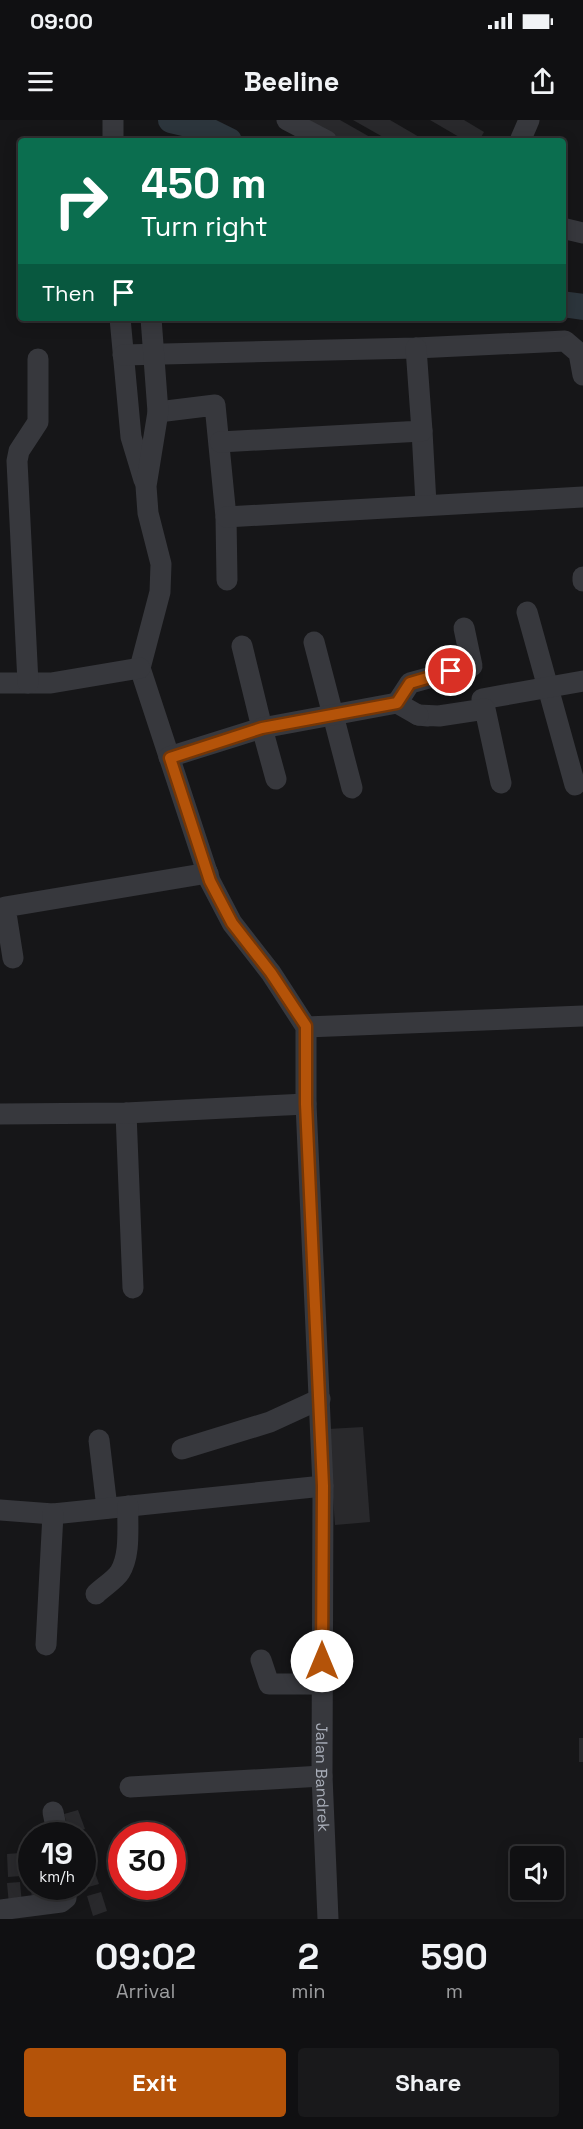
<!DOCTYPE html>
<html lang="en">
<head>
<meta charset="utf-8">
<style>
	:root { --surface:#101012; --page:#19191b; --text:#f1f3f6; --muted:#9c9d9f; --line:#303032; --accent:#b45309 }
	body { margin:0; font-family:"Space Grotesk",sans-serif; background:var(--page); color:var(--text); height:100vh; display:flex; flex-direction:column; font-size:22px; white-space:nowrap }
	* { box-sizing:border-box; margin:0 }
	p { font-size:20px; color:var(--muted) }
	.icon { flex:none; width:33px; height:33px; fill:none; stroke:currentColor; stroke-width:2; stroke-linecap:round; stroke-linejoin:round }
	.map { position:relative; height:1799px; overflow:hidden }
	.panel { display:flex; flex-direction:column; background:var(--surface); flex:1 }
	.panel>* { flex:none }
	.banner { position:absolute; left:18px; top:18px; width:548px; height:183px; border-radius:6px; box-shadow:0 3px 15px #0003,0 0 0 2px var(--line); background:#0b6e4f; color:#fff; overflow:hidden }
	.controls { position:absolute; left:510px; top:1726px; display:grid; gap:12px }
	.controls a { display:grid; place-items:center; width:54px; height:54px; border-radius:6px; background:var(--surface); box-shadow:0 3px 15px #0003,0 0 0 2px var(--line); font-size:30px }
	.speed { position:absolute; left:18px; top:1702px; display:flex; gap:12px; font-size:30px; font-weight:700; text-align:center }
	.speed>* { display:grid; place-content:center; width:78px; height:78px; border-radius:50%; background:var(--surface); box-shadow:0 3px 15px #0003,0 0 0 2px var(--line); line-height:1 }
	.speed small { font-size:15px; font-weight:400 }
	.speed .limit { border:9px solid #d22; background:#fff; color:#111 }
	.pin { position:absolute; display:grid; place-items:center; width:51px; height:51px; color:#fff; margin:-26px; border:3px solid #fff; border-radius:50%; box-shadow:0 2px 6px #0007 }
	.me { position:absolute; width:66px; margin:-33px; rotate:0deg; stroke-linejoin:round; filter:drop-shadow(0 0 4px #0008) }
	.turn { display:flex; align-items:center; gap:21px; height:126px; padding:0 24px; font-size:27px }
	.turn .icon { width:78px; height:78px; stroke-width:2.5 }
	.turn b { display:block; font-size:42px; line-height:51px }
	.then { display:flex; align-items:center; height:57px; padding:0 24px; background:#0003; gap:12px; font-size:22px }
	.eta { display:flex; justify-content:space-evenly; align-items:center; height:102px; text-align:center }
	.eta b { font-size:36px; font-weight:800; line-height:42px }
	.action { display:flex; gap:12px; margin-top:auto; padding:12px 24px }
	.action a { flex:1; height:69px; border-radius:6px; background:var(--accent); color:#fff; font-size:24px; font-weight:800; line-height:69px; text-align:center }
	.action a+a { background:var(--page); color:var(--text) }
	.status { display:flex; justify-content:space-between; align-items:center; height:42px; padding:0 30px; background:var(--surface); direction:ltr }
	.status svg { height:16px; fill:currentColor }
	header { display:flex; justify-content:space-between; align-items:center; height:78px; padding:0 24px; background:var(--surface); font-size:27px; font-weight:800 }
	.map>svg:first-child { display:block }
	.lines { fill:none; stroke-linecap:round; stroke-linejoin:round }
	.river { stroke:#2c353c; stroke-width:26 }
	.building { fill:#29292c }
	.minor { stroke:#37383d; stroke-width:21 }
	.route-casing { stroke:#753606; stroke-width:15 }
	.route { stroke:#b45309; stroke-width:10 }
	.labels { text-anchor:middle; stroke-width:6; stroke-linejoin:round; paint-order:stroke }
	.street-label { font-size:16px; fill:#a8adb8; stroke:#111113 }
</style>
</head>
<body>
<div class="status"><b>09:00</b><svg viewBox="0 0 49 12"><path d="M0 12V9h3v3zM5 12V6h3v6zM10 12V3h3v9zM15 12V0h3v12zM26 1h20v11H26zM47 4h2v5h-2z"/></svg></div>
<header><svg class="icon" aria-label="menu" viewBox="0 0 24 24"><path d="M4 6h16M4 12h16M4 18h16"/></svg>Beeline<svg class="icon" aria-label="share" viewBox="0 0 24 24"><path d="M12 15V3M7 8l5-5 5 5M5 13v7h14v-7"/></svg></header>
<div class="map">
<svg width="583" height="1799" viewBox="0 0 583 1799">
	<rect width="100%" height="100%" fill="#161618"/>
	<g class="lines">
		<!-- river -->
		<g class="river">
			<polyline points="171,0 201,7 229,21"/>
			<polyline points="562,184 583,187"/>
		</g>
	</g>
	<!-- building -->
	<g class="building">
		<polygon points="308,0 340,0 377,21 344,21"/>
		<polygon points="353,0 390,0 426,21 390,21"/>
		<polygon points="430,0 464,0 484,12 479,21 466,21"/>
		<polygon points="363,1307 370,1402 335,1405 328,1309"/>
		<rect x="579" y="1618" width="4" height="24"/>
		<polygon points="78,1690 85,1709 70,1714 64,1694"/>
		<polygon points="86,1718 92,1738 82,1741 82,1719"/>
		<polygon points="20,1733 21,1756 8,1757 7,1734"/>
		<polygon points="92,1744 99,1764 85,1768 82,1747"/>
		<polygon points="20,1762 22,1784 9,1785 7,1763"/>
		<polygon points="31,1767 44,1767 45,1781 32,1782"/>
		<polygon points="101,1772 107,1791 93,1796 87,1776"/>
	</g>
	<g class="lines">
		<!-- minor -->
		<g class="minor">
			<polyline points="287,0 327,21"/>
			<polyline points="113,21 113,0"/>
			<polyline points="520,21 529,0"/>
			<polyline points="562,108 583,113"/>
			<polyline points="120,198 131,317 144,360"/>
			<polyline points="123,235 416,228 565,221 579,233 583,255"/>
			<polyline points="158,292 215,285 226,397 227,460"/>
			<polyline points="422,311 426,384"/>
			<polyline points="220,322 422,311 416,228"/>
			<polyline points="226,397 583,377"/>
			<polyline points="583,457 583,461"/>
			<polyline points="527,492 575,665"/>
			<polyline points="314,522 352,668"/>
			<path id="s1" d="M140,548L210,761L232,803L271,853L306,907V984L323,1366L322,1656L328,1799"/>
			<polyline points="140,548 160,472 161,444 148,393 146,366 158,292 151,198"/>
			<polyline points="0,563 51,563 140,548"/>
			<polyline points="28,563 17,341 19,331 38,302 38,239"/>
			<polyline points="482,579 583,561"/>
			<polyline points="397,583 410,563 472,546 464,508"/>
			<polyline points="428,596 418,595 439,596 485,589 501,663"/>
			<polyline points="169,637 262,608 242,526"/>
			<polyline points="276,659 262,608 397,583 418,595"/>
			<polyline points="13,838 5,787 208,753"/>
			<polyline points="306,907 583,896"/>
			<polyline points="126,993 133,1168"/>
			<polyline points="0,994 126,993 306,984"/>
			<polyline points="99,1320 107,1388"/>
			<polyline points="182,1329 270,1302 320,1279"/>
			<polyline points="0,1390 53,1394 323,1366"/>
			<path d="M96,1474C103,1467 115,1460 120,1452C131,1434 127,1406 128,1386"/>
			<polyline points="46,1525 53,1394"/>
			<polyline points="261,1540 269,1564 322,1564"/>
			<polyline points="130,1667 322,1656"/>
			<polyline points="53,1692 58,1716"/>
			<polyline points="0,1790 61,1782 66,1778 67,1767"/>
		</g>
	</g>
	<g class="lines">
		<defs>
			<polyline id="route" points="322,1541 323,1366 306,984 306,906 271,853 232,803 210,761 170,638 262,608 397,583 410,563 451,551"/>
		</defs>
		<!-- route casing -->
		<use href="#route" class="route-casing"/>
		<!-- route -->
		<use href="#route" class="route"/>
	</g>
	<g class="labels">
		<!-- street labels -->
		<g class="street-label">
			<text dy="6" stroke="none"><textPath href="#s1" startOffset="1150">Jalan Bandrek</textPath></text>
		</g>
	</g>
</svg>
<div class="controls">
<a><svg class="icon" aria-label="sound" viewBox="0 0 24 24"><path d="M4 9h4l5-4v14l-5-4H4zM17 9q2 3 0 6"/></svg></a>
</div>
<div class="speed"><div>19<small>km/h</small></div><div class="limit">30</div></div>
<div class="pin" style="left:451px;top:551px;background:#d93025"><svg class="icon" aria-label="arrive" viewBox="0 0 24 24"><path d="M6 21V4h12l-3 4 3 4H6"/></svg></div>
<svg class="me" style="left:322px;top:1541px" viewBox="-20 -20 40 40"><circle r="19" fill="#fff"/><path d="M0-13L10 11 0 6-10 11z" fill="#b45309"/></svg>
<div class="banner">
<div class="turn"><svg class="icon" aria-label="right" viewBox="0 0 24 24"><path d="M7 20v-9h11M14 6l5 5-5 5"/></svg><div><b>450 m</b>Turn right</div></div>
<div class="then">Then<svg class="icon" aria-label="arrive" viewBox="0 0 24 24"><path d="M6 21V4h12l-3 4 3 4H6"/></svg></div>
</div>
</div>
<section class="panel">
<div class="eta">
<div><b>09:02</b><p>Arrival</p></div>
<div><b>2</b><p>min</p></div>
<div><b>590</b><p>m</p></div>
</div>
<div class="action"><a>Exit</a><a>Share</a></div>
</section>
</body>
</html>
